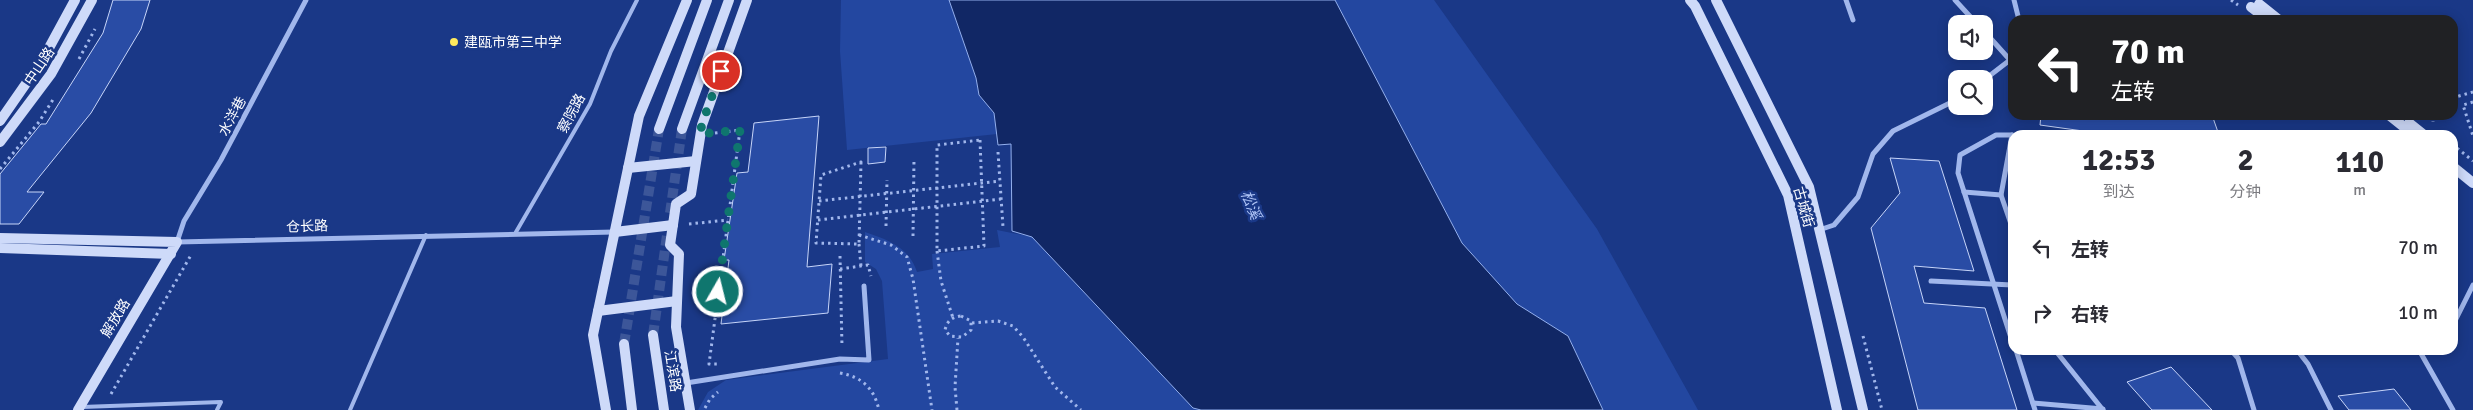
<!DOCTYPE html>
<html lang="zh">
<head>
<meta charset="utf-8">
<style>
	:root { --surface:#fff; --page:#f7f7f7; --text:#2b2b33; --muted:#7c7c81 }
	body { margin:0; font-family:Signika,"Noto Sans SC",sans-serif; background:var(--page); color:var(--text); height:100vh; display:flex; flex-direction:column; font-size:19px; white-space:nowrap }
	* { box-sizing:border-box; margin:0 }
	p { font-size:16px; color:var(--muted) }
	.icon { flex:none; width:28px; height:28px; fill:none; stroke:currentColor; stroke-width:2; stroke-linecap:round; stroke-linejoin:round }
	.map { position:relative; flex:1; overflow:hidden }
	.drawer { position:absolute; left:2008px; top:130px; width:450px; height:225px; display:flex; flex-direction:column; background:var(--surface); border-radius:15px; box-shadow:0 2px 12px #0003 }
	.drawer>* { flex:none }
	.banner { position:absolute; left:2008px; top:15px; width:450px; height:105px; border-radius:15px; box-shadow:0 2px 12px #0003; background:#202124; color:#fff; overflow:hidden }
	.controls { position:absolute; left:1948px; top:15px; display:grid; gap:10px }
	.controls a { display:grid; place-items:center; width:45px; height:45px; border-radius:10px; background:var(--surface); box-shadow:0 2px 12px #0003; font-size:25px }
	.pin { position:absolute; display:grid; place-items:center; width:42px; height:42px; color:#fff; margin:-21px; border:2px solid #fff; border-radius:50%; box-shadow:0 1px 5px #0007 }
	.me { position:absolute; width:55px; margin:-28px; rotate:8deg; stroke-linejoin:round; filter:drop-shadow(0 0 4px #0008) }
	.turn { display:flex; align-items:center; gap:18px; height:105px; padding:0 20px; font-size:22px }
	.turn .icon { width:65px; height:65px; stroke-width:2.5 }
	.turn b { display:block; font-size:35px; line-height:42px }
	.eta { display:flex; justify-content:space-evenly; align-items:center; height:85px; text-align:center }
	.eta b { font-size:30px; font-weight:700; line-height:35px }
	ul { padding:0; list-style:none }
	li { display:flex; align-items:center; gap:15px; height:65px; padding:0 20px }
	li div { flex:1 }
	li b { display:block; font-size:19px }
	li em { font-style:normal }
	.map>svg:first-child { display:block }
	.green { fill:#2347a0 }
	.water { fill:#112765; stroke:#94b0ee }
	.building { fill:#294ca5; stroke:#c7d5f9 }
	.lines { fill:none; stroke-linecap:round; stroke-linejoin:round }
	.secondary-tunnel { stroke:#3c5699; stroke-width:10; stroke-dasharray:10 5; stroke-linecap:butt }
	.path { stroke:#a1b7ec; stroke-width:3; stroke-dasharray:2.5 4; stroke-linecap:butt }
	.lane { stroke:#a1b7ec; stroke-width:4 }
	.street { stroke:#a1b7ec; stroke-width:5 }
	.secondary { stroke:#cedaf9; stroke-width:10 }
	.route { stroke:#0f766e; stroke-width:9; stroke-dasharray:0 16.2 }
	.poi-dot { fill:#fee95d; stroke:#1a3887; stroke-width:2 }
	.labels { text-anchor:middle; stroke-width:5; stroke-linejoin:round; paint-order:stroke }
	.poi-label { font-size:14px; fill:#fff; stroke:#1a3887; text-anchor:start }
	.street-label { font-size:14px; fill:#fff; stroke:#1a3887 }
	.water-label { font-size:15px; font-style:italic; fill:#adc2f4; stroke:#1a3887 }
</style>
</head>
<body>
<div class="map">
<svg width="2473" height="410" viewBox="0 0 2473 410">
	<rect width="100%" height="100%" fill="#1a3887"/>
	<!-- green -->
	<g class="green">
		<polygon points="841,0 949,0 976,78 979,95 994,113 997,134 847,150 840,51"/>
		<polygon points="1335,0 1434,0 1597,229 1698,410 1603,410 1568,336 1517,304 1462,243"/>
		<path d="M997,230L1032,237L1193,408L1201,410H698L708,392L726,380L888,359L882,281L876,269L865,262V232C888,240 909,247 917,272L933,269L932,254L1000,247Z"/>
	</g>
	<!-- water -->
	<polygon class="water" points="949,0 1335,0 1462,243 1517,304 1568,336 1603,410 1201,410 1193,408 1032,237 1012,231 1011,144 998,145 994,113 979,95 976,78"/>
	<!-- building -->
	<g class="building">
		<polygon points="113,0 150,0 141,29 91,113 27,192 44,192 19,224 0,224 0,174 41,124 46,124 103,33"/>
		<polygon points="2041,115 2212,115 2219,135 2112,135 2040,125"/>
		<polygon points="819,116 807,267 832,264 828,313 721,324 729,260 724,260 737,173 748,172 754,123"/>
		<polygon points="886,147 885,162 868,164 868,148"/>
		<polygon points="1890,158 1939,161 1974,271 1914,266 1924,303 1985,308 2017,410 1918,410 1871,228 1900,193"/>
		<polygon points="2171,367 2212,410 2152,410 2127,382"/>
		<polygon points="2394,389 2411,410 2349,410 2338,396"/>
	</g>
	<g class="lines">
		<!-- secondary-tunnel -->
		<g class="secondary-tunnel">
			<polyline points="670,213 682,129"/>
			<polyline points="653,335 667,235"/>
			<polyline points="624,344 659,129"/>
		</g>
		<!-- path -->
		<g class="path">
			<polyline points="2231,0 2238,5"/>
			<polyline points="79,59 95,29"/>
			<polyline points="2452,98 2473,92"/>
			<polyline points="2473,102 2463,105 2473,136"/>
			<polyline points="2433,115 2433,122"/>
			<polyline points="715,133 740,130 709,364 717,364"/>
			<polygon points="980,140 984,246 937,251 937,145"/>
			<polyline points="2452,144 2473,161"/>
			<polyline points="998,152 1003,227"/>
			<polygon points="861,162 859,244 816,243 821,175"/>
			<polyline points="0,169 39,122 54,98"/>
			<polyline points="819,201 1000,181"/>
			<polyline points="818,220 1001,199"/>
			<polyline points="689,224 728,220"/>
			<polyline points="886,226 887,180"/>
			<polyline points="859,235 891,245 907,257 913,279 932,410"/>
			<polyline points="913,236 914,159"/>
			<polyline points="859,244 861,266"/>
			<polyline points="937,251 941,281 953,318"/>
			<polyline points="840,256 842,347"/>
			<polyline points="840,269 868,265 871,276"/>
			<path d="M961,316L971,321V330L962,337L950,336L945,330C947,321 952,317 961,316Z"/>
			<polyline points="972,323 998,321 1013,326 1023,337 1055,387 1081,410"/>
			<polyline points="1863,336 1882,410"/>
			<path d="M840,373C862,377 874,388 879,410"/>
			<polyline points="111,394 191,255"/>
			<polyline points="705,408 710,399 718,392"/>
			<polyline points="957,410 955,387 958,338"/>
		</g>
		<!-- lane -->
		<g class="lane">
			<polyline points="516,232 590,104 611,51 637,0"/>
			<polyline points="82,407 221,402 217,410"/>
			<polyline points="350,410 426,235"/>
		</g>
		<!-- street -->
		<g class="street">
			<polyline points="306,0 221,160 184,221 177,242 614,232"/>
			<polyline points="1846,0 1853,20"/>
			<polyline points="1955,0 1977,24"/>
			<polyline points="2014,0 2019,20"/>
			<polyline points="1984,31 2010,60"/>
			<polyline points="1984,80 2010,60 2012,55"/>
			<polyline points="2012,135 1996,135 1960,155 1958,173 2012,341"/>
			<polyline points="2012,135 2001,195 2012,227"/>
			<polyline points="1964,192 2001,195"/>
			<polyline points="1819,230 1834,225 1858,197 1873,154 1893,131 1956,100"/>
			<polyline points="1931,281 2012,285"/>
			<polyline points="2452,327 2473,285"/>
			<polyline points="2016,350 2035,410"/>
			<polyline points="2055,350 2103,410"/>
			<polyline points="2231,350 2238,358 2254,410"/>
			<polyline points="2297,350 2308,364 2331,410"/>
			<polyline points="2419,350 2453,410"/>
			<polyline points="686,383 840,359 869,360 864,286"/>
			<polyline points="2033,403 2103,409"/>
		</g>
		<!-- secondary -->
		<g class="secondary">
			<polyline points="1690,0 1695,6 1788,195 1837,410"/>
			<polyline points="1716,0 1809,187 1863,410"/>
			<polyline points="2259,4 2279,20"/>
			<polyline points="2251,7 2268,20"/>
			<polyline points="2389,115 2414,135"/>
			<polyline points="0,121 43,59 75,0"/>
			<polyline points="2409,123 2424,135"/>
			<polyline points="659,129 707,0"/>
			<polyline points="682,129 729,0"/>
			<polyline points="0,142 51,74 92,0"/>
			<polyline points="2452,166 2473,183"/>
			<polyline points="628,168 696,161"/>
			<polyline points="615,232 673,225"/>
			<polyline points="0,238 177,242 78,410"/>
			<polyline points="0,248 171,254"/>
			<polyline points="598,311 677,301"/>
			<polyline points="653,335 664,410"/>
			<polyline points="624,344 632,410"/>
			<polyline points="606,410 593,335 639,116 687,0"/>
			<polyline points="690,410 676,327 679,254 670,245 676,204 691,194 702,125 747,0"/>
		</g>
	</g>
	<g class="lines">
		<!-- route -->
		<polyline class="route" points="718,292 740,130 700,134 702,124 721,71"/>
	</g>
	<!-- markers -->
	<circle class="poi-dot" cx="454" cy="42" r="5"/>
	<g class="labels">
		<!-- poi labels -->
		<g class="poi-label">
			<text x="464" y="47">建瓯市第三中学</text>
		</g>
		<!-- street labels -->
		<g class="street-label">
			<text transform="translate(39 66) rotate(-56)" y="5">中山路</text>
			<text transform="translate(571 113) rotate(-62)" y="5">察院路</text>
			<text transform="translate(232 116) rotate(-62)" y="5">水洋巷</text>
			<text transform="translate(1804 207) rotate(74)" y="5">古城街</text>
			<text transform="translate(307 226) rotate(-2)" y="5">仓长路</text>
			<text transform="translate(115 318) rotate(-59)" y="5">解放路</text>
			<text transform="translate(673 371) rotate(81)" y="5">江滨路</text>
		</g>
		<!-- water labels -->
		<g class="water-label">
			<text transform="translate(1251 205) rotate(68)" y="5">松溪</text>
		</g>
	</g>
</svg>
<div class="controls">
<a><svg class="icon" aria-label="sound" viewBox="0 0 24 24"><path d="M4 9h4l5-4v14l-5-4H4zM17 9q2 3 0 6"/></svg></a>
<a><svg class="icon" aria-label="search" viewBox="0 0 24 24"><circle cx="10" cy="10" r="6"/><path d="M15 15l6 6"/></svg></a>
</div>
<div class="pin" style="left:721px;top:71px;background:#d93025"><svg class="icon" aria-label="arrive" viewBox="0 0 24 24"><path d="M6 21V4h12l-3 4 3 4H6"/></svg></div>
<svg class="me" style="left:718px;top:292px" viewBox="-20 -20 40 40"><circle r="17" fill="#0f766e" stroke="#fff" stroke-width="3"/><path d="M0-11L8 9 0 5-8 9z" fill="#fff"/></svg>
<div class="banner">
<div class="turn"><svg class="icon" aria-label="left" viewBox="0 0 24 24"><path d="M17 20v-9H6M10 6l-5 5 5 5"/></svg><div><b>70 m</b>左转</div></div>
</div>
<section class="drawer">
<div class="eta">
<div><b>12:53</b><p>到达</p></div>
<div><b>2</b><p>分钟</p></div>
<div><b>110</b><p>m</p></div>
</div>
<ul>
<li><svg class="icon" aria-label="left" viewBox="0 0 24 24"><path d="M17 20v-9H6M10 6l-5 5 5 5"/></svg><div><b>左转</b></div><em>70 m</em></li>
<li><svg class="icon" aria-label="right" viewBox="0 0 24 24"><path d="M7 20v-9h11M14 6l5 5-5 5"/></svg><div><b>右转</b></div><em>10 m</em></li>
</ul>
</section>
</div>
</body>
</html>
